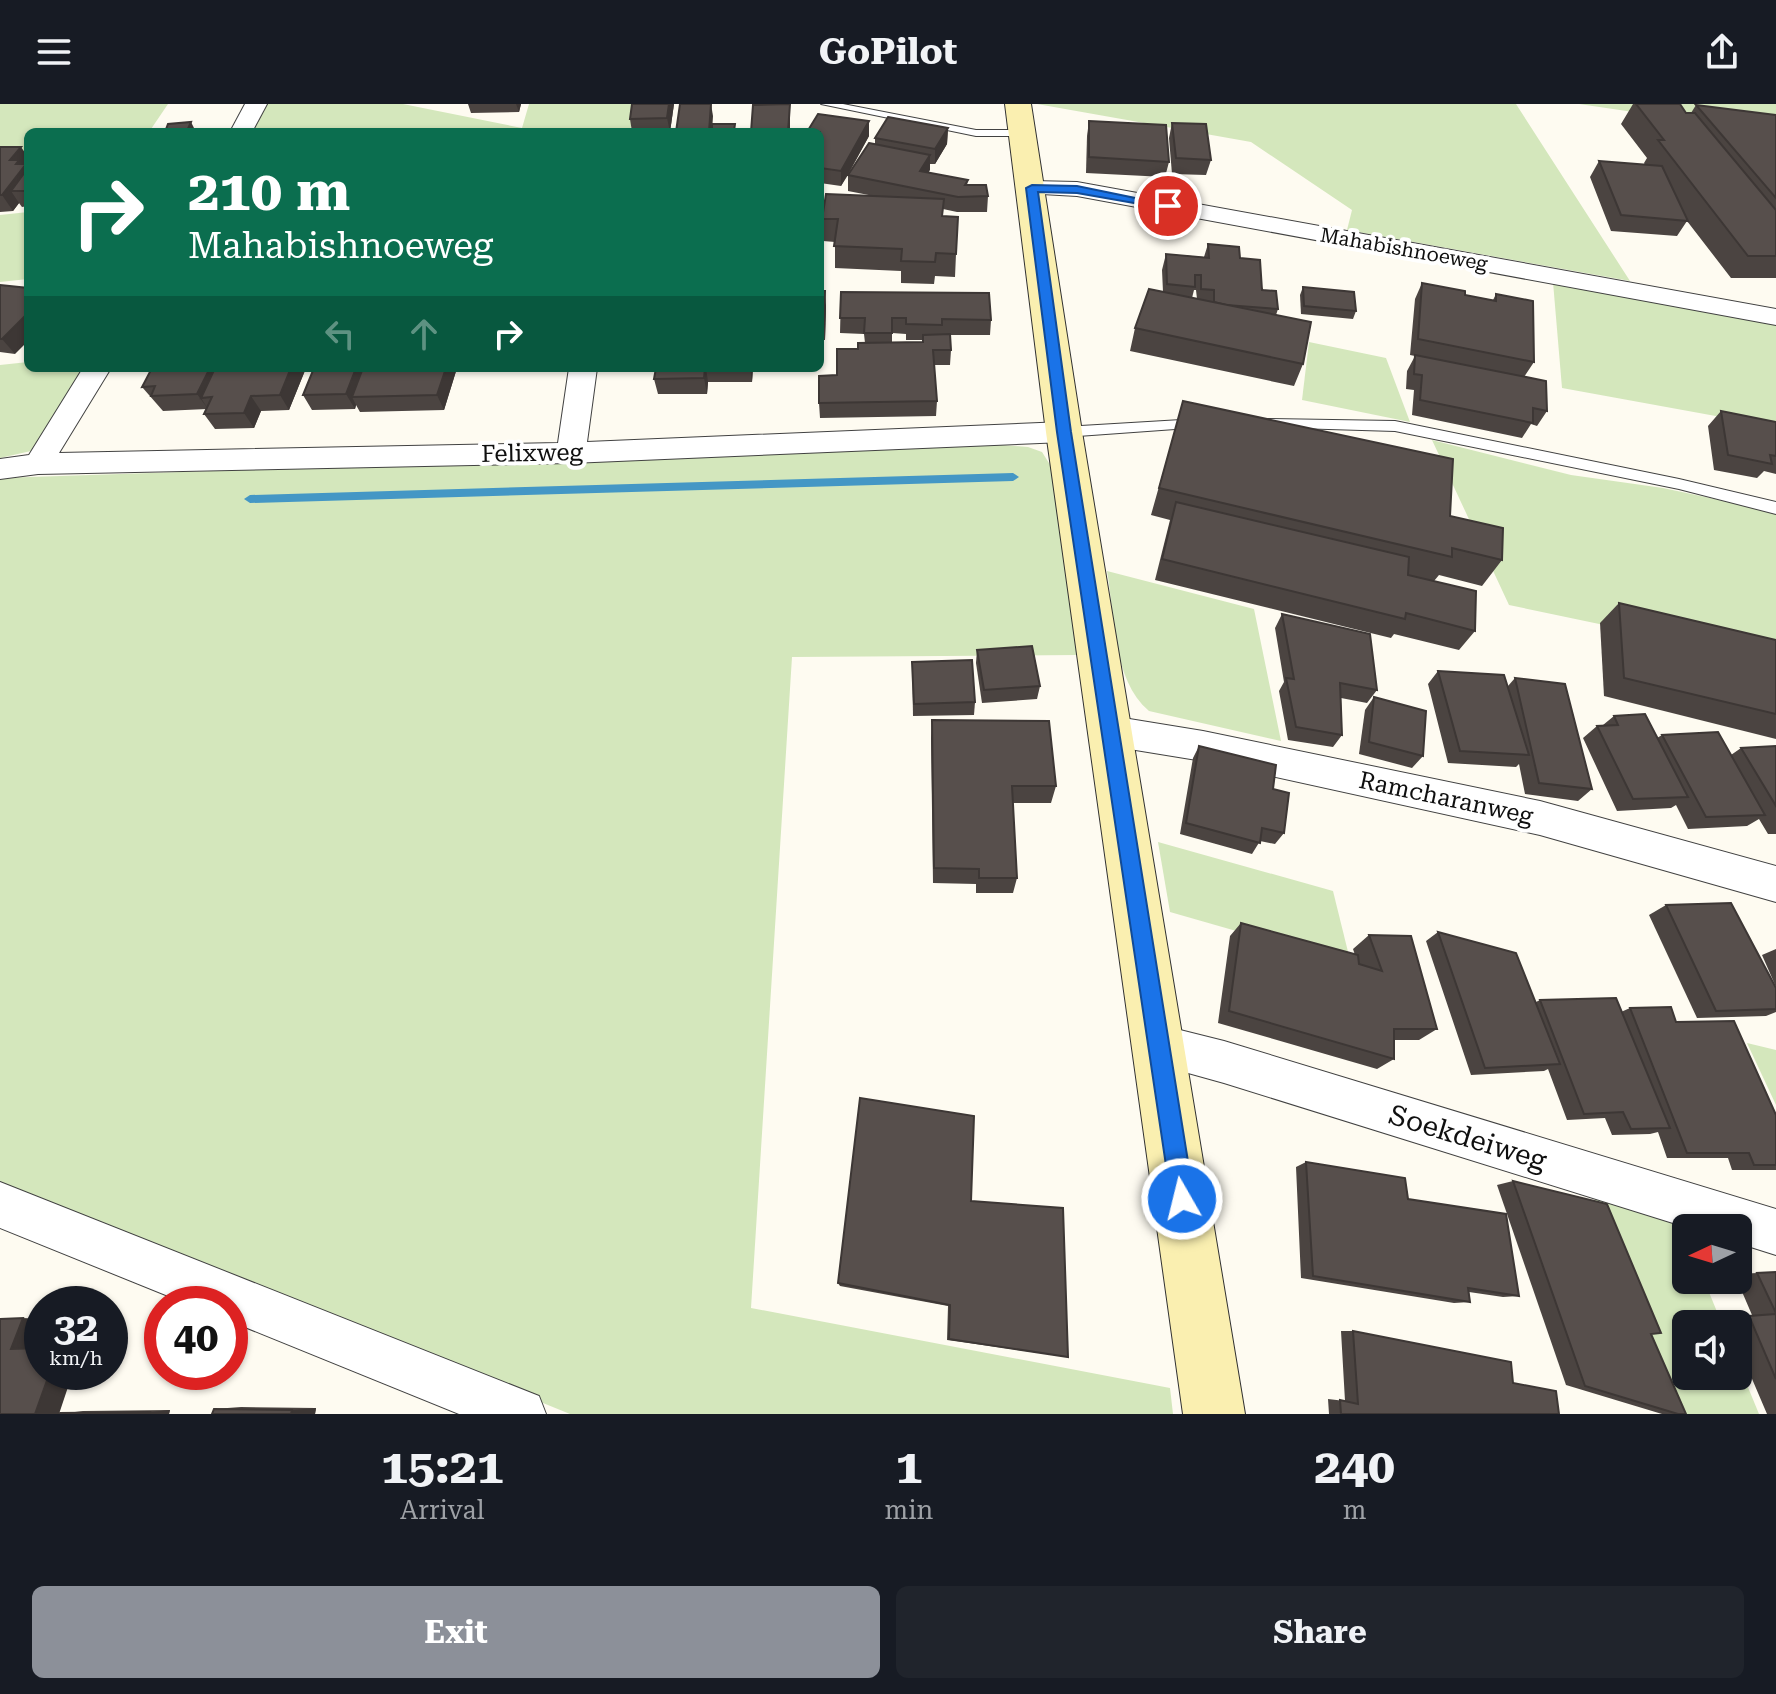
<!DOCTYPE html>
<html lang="en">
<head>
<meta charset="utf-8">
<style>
	:root { --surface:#171b24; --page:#20242c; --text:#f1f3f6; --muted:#9ea1a6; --accent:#8c9099 }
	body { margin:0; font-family:"Roboto Serif",serif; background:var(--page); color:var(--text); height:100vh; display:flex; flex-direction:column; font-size:30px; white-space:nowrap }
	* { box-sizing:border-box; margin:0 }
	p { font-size:26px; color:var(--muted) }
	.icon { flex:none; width:44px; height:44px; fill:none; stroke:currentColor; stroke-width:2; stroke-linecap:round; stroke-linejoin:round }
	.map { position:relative; height:1310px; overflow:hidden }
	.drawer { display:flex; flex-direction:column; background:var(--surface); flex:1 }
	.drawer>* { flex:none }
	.top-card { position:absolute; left:24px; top:24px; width:800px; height:244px; border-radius:12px; box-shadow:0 2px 6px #0004; background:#0b6e4f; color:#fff; overflow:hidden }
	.needle { width:52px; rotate:266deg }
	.controls { position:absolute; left:1672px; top:1110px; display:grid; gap:16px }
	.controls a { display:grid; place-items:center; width:80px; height:80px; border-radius:12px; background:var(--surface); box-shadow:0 2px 6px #0004; font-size:40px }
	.speed { position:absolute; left:24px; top:1182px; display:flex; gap:16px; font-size:40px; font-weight:700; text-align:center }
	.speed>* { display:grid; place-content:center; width:104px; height:104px; border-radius:50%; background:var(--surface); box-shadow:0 2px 6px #0004; line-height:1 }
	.speed small { font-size:20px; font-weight:400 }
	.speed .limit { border:12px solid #d22; background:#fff; color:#111 }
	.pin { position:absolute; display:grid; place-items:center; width:68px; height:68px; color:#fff; margin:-34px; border:4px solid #fff; border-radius:50%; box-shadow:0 2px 8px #0007 }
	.me { position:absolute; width:88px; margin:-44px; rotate:352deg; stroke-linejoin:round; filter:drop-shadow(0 0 6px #0008) }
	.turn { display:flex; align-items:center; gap:28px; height:168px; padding:0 32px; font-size:36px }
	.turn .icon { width:104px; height:104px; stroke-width:2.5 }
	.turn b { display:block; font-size:56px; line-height:68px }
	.lanes { display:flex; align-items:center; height:76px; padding:0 32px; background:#0003; justify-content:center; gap:40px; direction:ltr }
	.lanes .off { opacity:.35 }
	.eta { display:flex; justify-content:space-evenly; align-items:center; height:136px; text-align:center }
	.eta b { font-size:48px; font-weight:700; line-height:56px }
	.cta { display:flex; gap:16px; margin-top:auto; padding:16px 32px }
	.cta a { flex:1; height:92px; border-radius:12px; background:var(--accent); color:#fff; font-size:32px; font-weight:700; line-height:92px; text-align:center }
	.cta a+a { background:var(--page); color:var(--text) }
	header { display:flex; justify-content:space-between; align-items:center; height:104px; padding:0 32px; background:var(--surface); font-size:36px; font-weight:700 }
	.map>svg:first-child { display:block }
	.green { fill:#d4e7bc }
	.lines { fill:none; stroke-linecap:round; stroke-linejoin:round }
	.stream { fill:#4497c5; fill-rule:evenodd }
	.lane-casing { stroke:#424242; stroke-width:2 }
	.street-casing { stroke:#424242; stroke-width:2 }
	.secondary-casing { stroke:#313131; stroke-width:2 }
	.lane { fill:#fff; fill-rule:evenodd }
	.street { fill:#fff; fill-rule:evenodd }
	.secondary { fill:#faefb0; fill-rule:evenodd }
	.wall { fill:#4b4441; fill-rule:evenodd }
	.shaded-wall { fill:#3d3735 }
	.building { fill:#574f4c; stroke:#3d3735; stroke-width:2 }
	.route { fill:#1a73e8; stroke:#114b97; stroke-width:2 }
	.labels { text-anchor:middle; stroke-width:8; stroke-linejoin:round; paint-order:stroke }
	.far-street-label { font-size:20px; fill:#0f0f0f; stroke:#fff }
	.street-label { font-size:24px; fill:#0f0f0f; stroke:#fff }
	.near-street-label { font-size:28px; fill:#0f0f0f; stroke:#fff }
</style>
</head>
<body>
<header><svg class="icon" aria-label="menu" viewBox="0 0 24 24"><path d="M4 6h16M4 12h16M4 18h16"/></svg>GoPilot<svg class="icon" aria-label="share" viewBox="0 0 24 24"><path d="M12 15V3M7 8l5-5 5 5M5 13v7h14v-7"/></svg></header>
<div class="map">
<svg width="1776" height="1310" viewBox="0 0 1776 1310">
	<rect width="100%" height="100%" fill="#fefbf1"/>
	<!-- green -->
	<g class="green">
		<polygon points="0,0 168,0 149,28 28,28 28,49 0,53"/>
		<polygon points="264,0 403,0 522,24 529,0 635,0 630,28 247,28"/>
		<polygon points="1037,0 1516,0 1630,177 1347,126 1352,106 1251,38"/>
		<polygon points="1579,0 1776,0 1776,29"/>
		<polygon points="28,108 28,175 0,178 0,111"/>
		<polygon points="1553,178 1776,218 1776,323 1562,284"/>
		<polygon points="1309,238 1386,254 1410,318 1302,296"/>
		<polygon points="28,258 28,264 86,264 40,340 31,347 0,354 0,261"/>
		<polygon points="1432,336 1571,371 1663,384 1776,408 1776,557 1509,501"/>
		<polygon points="1002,341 1028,343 1042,348 1059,375 1077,551 792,553 751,1204 1170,1284 1173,1310 570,1310 0,1079 0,374"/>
		<path d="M1107,467L1254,505L1281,637L1149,607C1112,575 1115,513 1107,467Z"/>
		<polygon points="1158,738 1333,787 1351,860 1170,808"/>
		<polygon points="1747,939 1776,946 1776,1001"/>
		<polygon points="1586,1073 1676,1106 1686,1132 1686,1176 1704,1176 1722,1220 1686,1220 1686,1272 1738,1272 1738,1259 1759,1310 1675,1310"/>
	</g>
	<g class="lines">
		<!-- stream -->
		<polygon class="stream" points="1013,369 1019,373 1013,377 250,399 244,395 250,391"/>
		<defs>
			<g id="lane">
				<polygon points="821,0 843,0 976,26 1023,26 1029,29 1023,32 976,32"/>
				<polygon points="1198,315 1205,320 1203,323 1064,333 1057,328 1064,323"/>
				<polygon points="1268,315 1395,317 1679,375 1776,398 1776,410 1679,385 1395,327 1263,323 1261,320"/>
			</g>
			<g id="street">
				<polygon points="245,0 267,0 252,28 230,28"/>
				<polygon points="1032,77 1077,78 1776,205 1776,221 1077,92 1024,89 1020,84 1024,79"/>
				<polygon points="83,264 111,264 59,349 558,339 569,264 597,264 587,338 1064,318 1074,321 1078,328 1074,335 1064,338 571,359 38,370 0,375 0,355 29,351"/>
				<polygon points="1111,612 1203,627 1540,697 1776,762 1776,798 1540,731 1203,657 1111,642 1098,638 1093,627 1098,616"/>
				<polygon points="1160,921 1224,937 1776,1105 1776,1151 1738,1139 1738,1124 1689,1124 1224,979 1145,957 1139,942 1145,927"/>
				<polygon points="0,1078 539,1292 546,1310 459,1310 230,1217 230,1200 188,1200 0,1124"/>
			</g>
			<polygon id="secondary" points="1005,0 1031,0 1082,328 1245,1310 1183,1310 1046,328"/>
		</defs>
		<!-- lane casing -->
		<use href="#lane" class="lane-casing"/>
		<!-- street casing -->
		<use href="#street" class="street-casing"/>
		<!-- secondary casing -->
		<use href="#secondary" class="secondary-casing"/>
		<!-- lane -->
		<use href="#lane" class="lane"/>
		<!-- street -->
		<use href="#street" class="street"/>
		<!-- secondary -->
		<use href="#secondary" class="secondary"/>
	</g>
	<!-- wall -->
	<g class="wall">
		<polygon points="468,0 521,0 519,8 471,9"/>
		<polygon points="674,0 670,28 632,28 630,15"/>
		<polygon points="1633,0 1680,0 1686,9 1691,9 1696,1 1776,11 1776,174 1731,174 1687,117 1677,132 1611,127 1590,73 1599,57 1645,61 1644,59 1647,54 1621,20"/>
		<polygon points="869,17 869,32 848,71 875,40 875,34 948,24 947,40 935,60 930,60 928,69 968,76 967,81 988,92 987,108 957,108 943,105 943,113 956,150 955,173 935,172 934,180 901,179 901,167 835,164 835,138 823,137 822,115 879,93 848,87 848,71 841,82 820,79 820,28"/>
		<polygon points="1089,17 1169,58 1165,73 1086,69 1087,32"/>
		<polygon points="1172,19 1211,56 1206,71 1172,70 1169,34"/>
		<polygon points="0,43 28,53 28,102 22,103 19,99 13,107 0,108"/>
		<path d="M1208,140L1240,154L1278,205L1276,211L1303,260L1294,282L1130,247L1135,224L1163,188L1162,166L1166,150L1204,153ZM1194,186H1196L1197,195L1192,194Z"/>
		<polygon points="1422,179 1465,191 1493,196 1496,190 1534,258 1524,273 1547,307 1537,322 1531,320 1522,334 1412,311 1414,286 1406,285 1407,267 1415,252 1410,251 1415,195"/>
		<polygon points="0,181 15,250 0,248"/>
		<polygon points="1303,183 1356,207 1353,215 1301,210 1300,191"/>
		<polygon points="820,187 826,202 825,236 820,236"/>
		<path d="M841,188L991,216L990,231H950L951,246L950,261H934L937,297L936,312L820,314L819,299L837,271L865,239L864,230L840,229ZM892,229L906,230V236H923V238L892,239Z"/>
		<polygon points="149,264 306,264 289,306 261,307 254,324 215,325 204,310 207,305 163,307 142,283 151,266"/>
		<polygon points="314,264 457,264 444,306 360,308 356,301 355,305 312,306 303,291"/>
		<polygon points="656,264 753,264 752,278 708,278 707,290 658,290 654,275"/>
		<polygon points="1183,297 1450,412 1502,456 1482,482 1439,471 1434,477 1475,527 1459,546 1394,530 1391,534 1155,476 1170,416 1151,411"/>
		<polygon points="1721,307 1776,318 1776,370 1764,367 1757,374 1714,366 1708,322"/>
		<polygon points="1619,499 1776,536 1776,635 1604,592 1600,519"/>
		<polygon points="1282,510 1377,586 1367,599 1341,594 1342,631 1333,643 1288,636 1279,587 1284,578 1275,524"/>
		<polygon points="977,546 1040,582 1037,595 982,599 976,559"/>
		<polygon points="912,558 975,598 974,611 913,612"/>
		<polygon points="1438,567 1508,582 1515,574 1592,685 1578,697 1525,690 1519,660 1516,663 1448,659 1428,580"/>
		<polygon points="1374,593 1423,652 1412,664 1359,650 1365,606"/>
		<polygon points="1614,612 1657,634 1662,631 1731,651 1741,644 1776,642 1776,730 1768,730 1759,715 1747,722 1688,725 1676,701 1671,704 1617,707 1583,634 1597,622 1603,621"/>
		<polygon points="932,616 1056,682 1051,699 1013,699 1017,774 1013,789 976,789 976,780 933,779 931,634"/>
		<polygon points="1199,642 1273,685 1284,729 1275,740 1260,737 1252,750 1180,730 1193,654"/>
		<polygon points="1666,801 1776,884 1776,908 1766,912 1697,914 1649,811"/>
		<polygon points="1241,819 1355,851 1353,845 1369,831 1437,925 1419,936 1394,936 1394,955 1377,965 1218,919 1230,832"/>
		<polygon points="1438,828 1536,898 1540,896 1621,908 1630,904 1676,918 1776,1011 1776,1066 1732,1066 1728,1054 1667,1054 1658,1028 1650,1030 1612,1031 1605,1014 1567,1016 1548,965 1544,967 1471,971 1426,837"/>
		<polygon points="1776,845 1776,883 1762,851"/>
		<polygon points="1306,1058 1408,1095 1519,1192 1503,1193 1469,1188 1470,1198 1454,1199 1301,1174 1296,1063"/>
		<polygon points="1513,1077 1651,1230 1686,1310 1662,1310 1566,1281 1497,1081"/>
		<polygon points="971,1097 1068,1253 947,1236 948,1202 840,1182 838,1179"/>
		<polygon points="1776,1168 1776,1310 1767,1310 1738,1242 1738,1220 1728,1220 1726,1213 1752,1211 1737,1176 1738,1176 1738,1170"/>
		<polygon points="1341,1227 1353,1227 1513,1279 1559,1310 1329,1310 1328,1295 1345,1297"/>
		<polygon points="241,1303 316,1304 315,1310 212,1310 214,1305"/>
		<polygon points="170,1306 169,1310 59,1310 83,1307"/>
	</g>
	<!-- shaded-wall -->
	<g class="shaded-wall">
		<polygon points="516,0 521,0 519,8"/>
		<polygon points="669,0 674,0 670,28 667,14"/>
		<polygon points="711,0 713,12 712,28 709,28"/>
		<polygon points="790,0 790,28 788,28"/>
		<polygon points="869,17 869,32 841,82 841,67"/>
		<polygon points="191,18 195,26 194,28 187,27"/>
		<polygon points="948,24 947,40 935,60 935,45"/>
		<polygon points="21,43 28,53 28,87 11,87 19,99 13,107 2,91 10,56"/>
		<polygon points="930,51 930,66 920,83 920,67"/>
		<polygon points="825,187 826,202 825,236 824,220"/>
		<polygon points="28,209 28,237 15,250 2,235"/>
		<polygon points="201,264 218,264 212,293 201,294 208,305 197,290"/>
		<polygon points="291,264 306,264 289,306 280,291"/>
		<polygon points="356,264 369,264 352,293 356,301 355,305 346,290"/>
		<polygon points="446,264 457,264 444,306 437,291"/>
		<polygon points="706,264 708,278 707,290 704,274"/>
		<polygon points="750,264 753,264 752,278"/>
		<polygon points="251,292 261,307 254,324 244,309"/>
		<polygon points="23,1214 42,1215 42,1226 35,1245 11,1245"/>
		<polygon points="50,1268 73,1268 59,1310 35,1310"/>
		<polygon points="316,1304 315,1310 291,1310 292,1306"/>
		<polygon points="170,1306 169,1310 149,1310 150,1308"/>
	</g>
	<!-- building -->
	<g class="building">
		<polygon points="632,0 669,0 667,14 630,15"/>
		<polygon points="680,0 711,0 709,28 676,28"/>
		<polygon points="790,0 788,28 751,28 753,1"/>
		<polygon points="1636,0 1680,0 1686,9 1695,9 1776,106 1776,152 1748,152 1658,36 1664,36"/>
		<polygon points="1696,1 1776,11 1776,94"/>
		<polygon points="818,10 869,17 841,67 820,64 820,28 807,28"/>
		<polygon points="888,13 948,24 935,45 875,34"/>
		<polygon points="1089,17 1166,21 1169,58 1089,53"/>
		<polygon points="191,18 187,27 165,28 168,20"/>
		<polygon points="1172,19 1206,20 1211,56 1176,54"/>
		<polygon points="712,20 735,20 734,27 745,27 745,28 712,28"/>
		<polygon points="869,39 930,51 920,67 968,76 965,81 986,81 988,92 958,93 848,71"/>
		<polygon points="0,43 21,43 10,56 19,56 16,60 26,60 2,91 0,91"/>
		<polygon points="1599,57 1662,62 1688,117 1621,111"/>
		<polygon points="28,64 28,87 11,87"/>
		<polygon points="826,90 944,95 942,112 958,113 956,150 936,149 935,158 901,157 902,145 834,142 838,115 822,115"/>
		<polygon points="1208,140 1239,143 1240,154 1260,156 1262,186 1276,187 1278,205 1226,201 1214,198 1214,186 1201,185 1201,171 1195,171 1195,183 1167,180 1166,150 1209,154"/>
		<polygon points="1422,179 1465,187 1465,191 1496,197 1496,190 1533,197 1534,258 1418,235"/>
		<polygon points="0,181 28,184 28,209 2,235 0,235"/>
		<polygon points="1303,183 1354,188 1356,207 1304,202"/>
		<polygon points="1149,185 1311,218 1303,260 1135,224"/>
		<polygon points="820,187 825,187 824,220 820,220"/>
		<polygon points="841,188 989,189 991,216 942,215 942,221 906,220 906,214 892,214 892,229 864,229 865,214 840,214"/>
		<polygon points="950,230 951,246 933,246 937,297 819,299 819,272 837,271 837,245 858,245 858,239 923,238 923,231"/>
		<polygon points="1415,251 1546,277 1547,307 1533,304 1533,319 1420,296 1422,271 1414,270"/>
		<polygon points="152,264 210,264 197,290 151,292 155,282 142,283"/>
		<polygon points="215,264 291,264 280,291 251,292 244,309 204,310 212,293 201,294"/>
		<polygon points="314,264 356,264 346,290 303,291"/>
		<polygon points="363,264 446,264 437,291 352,293"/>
		<polygon points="656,264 705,264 704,274 654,275"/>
		<polygon points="1183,297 1453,355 1450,412 1503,424 1502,456 1452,444 1452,453 1159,384"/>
		<polygon points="1721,307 1776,318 1776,352 1770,351 1772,360 1728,351"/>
		<polygon points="1176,398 1409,453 1408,471 1476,487 1475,527 1406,509 1405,515 1162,455"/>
		<polygon points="1619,499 1776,536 1776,610 1624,574"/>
		<polygon points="1282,510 1370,530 1377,586 1340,579 1342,631 1296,623 1286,574 1294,575"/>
		<polygon points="1032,542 1040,582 984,586 977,546"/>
		<polygon points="972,556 975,598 914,600 912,558"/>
		<polygon points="1438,567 1504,571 1529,651 1460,647"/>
		<polygon points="1515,574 1565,580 1592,685 1539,679"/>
		<polygon points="1374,593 1426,607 1423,652 1369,638"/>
		<polygon points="1645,610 1688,693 1633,695 1597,622 1618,621 1614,612"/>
		<polygon points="932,616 1049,617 1056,682 1012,682 1017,774 979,774 979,765 934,764"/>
		<polygon points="1718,628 1765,711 1706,713 1662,631"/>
		<polygon points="1199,642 1276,661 1273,685 1289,689 1284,729 1262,724 1260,739 1186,719"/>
		<polygon points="1776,642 1776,702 1741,644"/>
		<polygon points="1731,799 1776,884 1776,905 1716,907 1666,801"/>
		<polygon points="1241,819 1358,851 1359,860 1382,867 1369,831 1411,832 1437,925 1394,925 1394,955 1229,907"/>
		<polygon points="1438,828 1516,849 1560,960 1485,964"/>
		<polygon points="1616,894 1670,1024 1631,1025 1623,1008 1584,1010 1540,896"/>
		<polygon points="1671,903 1676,918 1734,917 1776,1011 1776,1061 1754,1061 1749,1049 1687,1049 1630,904"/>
		<polygon points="860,994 974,1012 971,1097 1063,1104 1068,1253 949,1235 950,1201 838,1179"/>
		<polygon points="1306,1058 1405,1074 1408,1095 1506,1110 1519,1192 1468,1184 1470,1198 1313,1172"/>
		<polygon points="1513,1077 1607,1100 1661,1229 1651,1230 1686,1310 1678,1310 1585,1282"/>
		<polygon points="1776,1168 1776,1209 1757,1169"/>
		<polygon points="1776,1210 1776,1275 1749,1212"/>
		<polygon points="23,1214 11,1245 42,1244 42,1268 50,1268 35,1310 0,1310 0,1215"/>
		<polygon points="1353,1227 1511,1258 1513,1279 1556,1287 1559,1310 1341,1310 1340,1296 1358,1300"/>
		<polygon points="214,1305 292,1306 291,1310 212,1310"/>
		<polygon points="150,1308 149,1310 59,1310 60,1309"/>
	</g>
	<!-- route -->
	<polygon class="route" points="1032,81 1077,82 1174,102 1168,105 1077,89 1038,88 1071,328 1194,1095 1191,1104 1182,1107 1174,1104 1171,1095 1057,328 1026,84"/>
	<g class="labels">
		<!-- far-street labels -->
		<g class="far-street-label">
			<text transform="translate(1404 145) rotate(10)" y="7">Mahabishnoeweg</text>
		</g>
		<!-- street labels -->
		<g class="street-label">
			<text transform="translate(532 349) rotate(-1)" y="8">Felixweg</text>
			<text transform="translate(1446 694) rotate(12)" y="8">Ramcharanweg</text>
		</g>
		<!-- near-street labels -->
		<g class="near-street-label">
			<text transform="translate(1468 1033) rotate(17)" y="10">Soekdeiweg</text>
		</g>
	</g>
</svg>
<div class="controls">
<a><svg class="needle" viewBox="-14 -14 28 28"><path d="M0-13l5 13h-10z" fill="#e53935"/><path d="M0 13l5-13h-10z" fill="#9ea1a6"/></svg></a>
<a><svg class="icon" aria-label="sound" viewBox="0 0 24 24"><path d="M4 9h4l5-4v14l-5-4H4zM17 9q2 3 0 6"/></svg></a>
</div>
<div class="speed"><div>32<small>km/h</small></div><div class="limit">40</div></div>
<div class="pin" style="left:1168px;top:102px;background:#d93025"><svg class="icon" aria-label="arrive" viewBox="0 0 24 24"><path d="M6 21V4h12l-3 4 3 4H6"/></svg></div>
<svg class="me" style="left:1182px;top:1095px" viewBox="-20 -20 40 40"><circle r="17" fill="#1a73e8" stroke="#fff" stroke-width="3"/><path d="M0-11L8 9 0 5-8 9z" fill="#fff"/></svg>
<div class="top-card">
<div class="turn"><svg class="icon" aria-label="right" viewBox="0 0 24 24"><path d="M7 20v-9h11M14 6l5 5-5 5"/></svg><div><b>210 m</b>Mahabishnoeweg</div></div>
<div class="lanes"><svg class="icon off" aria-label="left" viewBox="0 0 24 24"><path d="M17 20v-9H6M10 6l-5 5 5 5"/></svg><svg class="icon off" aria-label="ahead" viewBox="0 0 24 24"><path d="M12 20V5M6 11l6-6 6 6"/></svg><svg class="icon" aria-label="right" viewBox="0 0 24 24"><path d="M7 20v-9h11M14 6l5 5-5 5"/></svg></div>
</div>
</div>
<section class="drawer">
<div class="eta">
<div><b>15:21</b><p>Arrival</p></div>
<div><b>1</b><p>min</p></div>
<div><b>240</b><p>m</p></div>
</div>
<div class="cta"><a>Exit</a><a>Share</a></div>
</section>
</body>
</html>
